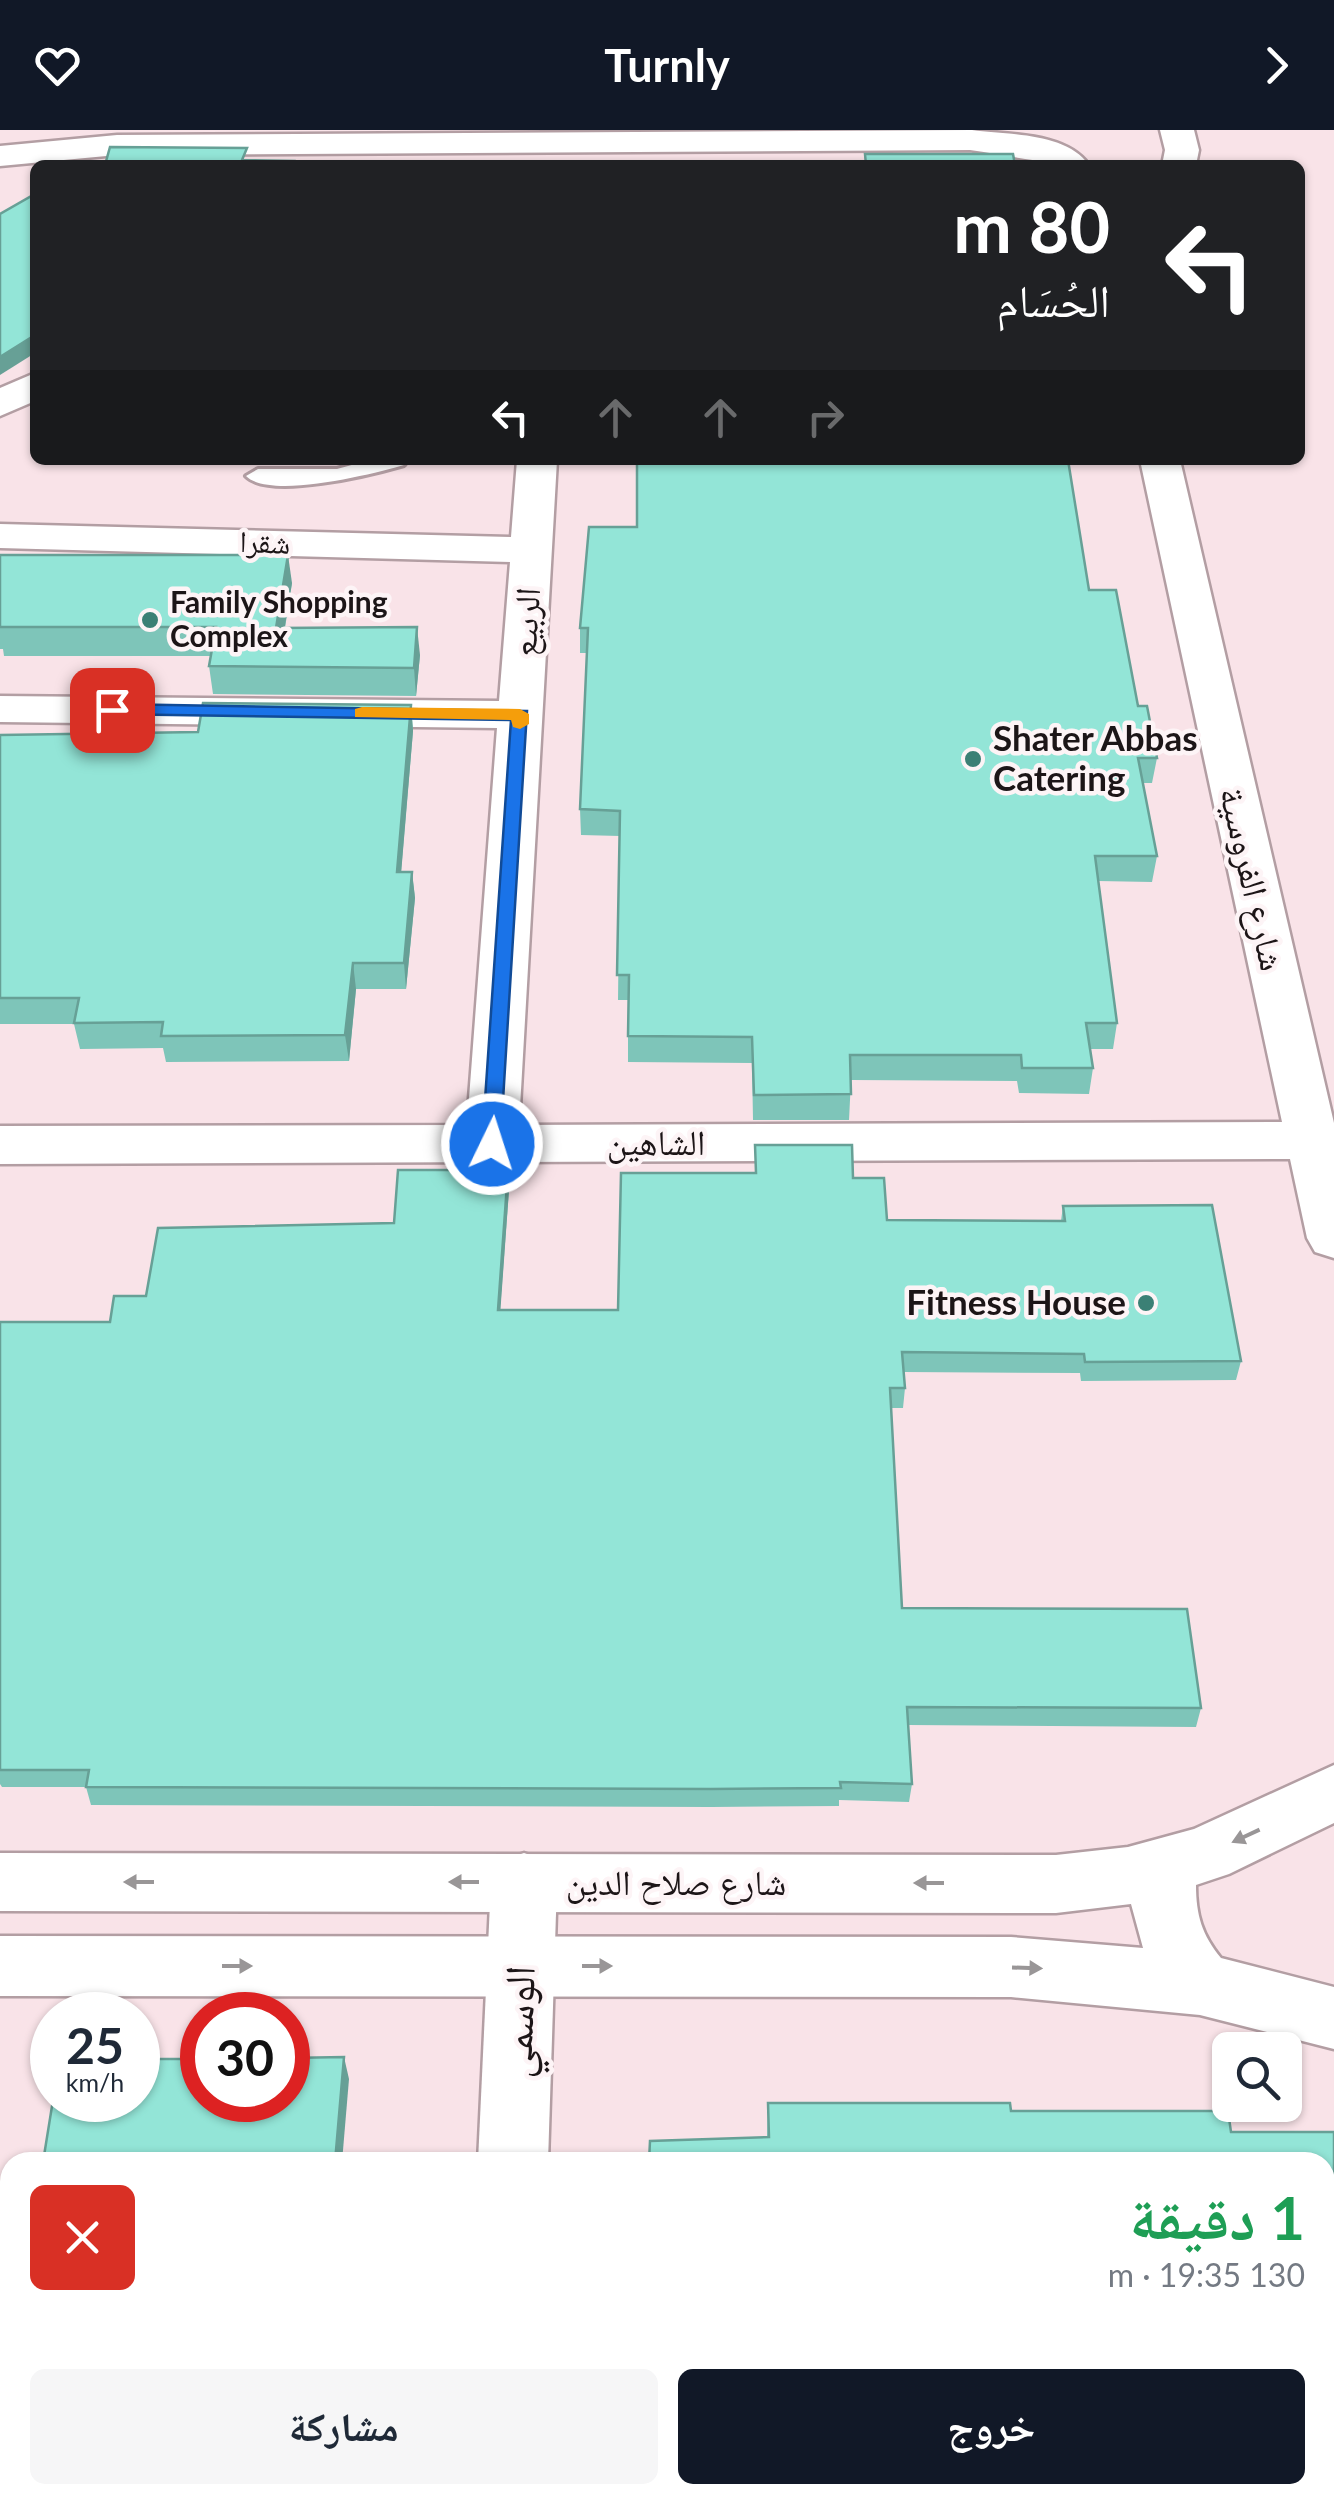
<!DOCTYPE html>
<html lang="ar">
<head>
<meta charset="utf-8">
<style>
	:root { --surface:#fff; --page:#f6f6f7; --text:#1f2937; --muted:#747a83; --accent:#111827 }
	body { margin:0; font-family:Lato,"Noto Naskh Arabic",sans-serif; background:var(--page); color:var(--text); direction:rtl; height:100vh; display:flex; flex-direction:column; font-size:38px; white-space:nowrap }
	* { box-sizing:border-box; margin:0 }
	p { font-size:32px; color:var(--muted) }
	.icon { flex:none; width:55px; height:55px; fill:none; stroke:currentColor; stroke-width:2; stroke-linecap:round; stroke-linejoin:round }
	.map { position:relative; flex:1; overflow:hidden; direction:ltr }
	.sheet { position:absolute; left:0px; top:2022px; width:1335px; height:352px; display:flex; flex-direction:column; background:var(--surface); border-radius:30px 30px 0 0; box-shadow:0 2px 8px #0004; direction:rtl }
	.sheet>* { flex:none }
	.guide { position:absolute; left:30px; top:30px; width:1275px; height:305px; border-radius:15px; box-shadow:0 2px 8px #0004; direction:rtl; background:#202124; color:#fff; overflow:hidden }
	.fabs { position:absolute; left:1212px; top:1902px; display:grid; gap:20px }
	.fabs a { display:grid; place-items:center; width:90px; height:90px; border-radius:15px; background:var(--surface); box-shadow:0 2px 8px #0004; font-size:50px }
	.speed { position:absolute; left:30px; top:1862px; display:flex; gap:20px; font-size:50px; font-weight:700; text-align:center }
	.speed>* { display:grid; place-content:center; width:130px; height:130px; border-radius:50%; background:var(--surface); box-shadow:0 2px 8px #0004; line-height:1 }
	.speed small { font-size:25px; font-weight:400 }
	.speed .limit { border:15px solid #d22; background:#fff; color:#111 }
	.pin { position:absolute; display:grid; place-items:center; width:85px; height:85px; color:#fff; margin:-42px; border-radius:20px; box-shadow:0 5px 15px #0006 }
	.me { position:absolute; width:110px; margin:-55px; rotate:4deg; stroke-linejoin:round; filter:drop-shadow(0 0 8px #0008) }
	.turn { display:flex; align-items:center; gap:35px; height:210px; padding:0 30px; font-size:45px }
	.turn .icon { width:130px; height:130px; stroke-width:2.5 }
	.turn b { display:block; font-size:70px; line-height:85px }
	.lanes { display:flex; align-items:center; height:95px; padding:0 30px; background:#0003; justify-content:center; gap:50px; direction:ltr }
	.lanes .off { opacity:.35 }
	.round { display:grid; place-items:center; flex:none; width:105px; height:105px; border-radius:15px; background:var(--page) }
	.overview { display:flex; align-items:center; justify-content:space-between; height:170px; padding:0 30px }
	h1 { font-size:60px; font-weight:700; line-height:75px; color:#1e9e55 }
	.action { display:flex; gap:20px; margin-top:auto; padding:20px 30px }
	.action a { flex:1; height:115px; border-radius:15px; background:var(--accent); color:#fff; font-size:40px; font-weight:700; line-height:115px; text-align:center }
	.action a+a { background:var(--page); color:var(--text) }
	header { display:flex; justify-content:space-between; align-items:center; height:130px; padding:0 30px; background:var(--accent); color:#fff; font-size:45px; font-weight:700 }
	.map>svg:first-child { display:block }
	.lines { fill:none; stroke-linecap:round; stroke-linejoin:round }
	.lane-casing { stroke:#b39ea3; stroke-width:6 }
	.street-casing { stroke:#b39ea3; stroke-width:5 }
	.secondary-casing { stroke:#b39ea3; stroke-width:5 }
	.lane { fill:#fff; fill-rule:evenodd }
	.street { fill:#fff; fill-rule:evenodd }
	.secondary { fill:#fff; fill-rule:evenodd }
	.wall { fill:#7ec5b9 }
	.shaded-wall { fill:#67a096 }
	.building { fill:#93e5d7; stroke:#67a096; stroke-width:2.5 }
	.oneway { fill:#999697 }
	.route { fill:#1a73e8; stroke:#114b97; stroke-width:2.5 }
	.slow { fill:#f59e0b }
	.poi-dot { fill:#3b8075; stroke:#fdf4f6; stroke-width:4 }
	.labels { text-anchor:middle; stroke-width:9; stroke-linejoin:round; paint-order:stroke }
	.far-street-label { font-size:30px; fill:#1c1517; stroke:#fdf4f6 }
	.far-poi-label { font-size:30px; font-weight:bold; fill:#1c1517; stroke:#fdf4f6; text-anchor:start }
	.street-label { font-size:35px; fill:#1c1517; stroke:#fdf4f6 }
	.poi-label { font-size:35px; font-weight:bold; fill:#1c1517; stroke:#fdf4f6; text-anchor:start }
	.near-street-label { font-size:42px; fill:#1c1517; stroke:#fdf4f6 }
</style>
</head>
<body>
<header><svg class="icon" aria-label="forward" viewBox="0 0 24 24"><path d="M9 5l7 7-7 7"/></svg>Turnly<svg class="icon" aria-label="heart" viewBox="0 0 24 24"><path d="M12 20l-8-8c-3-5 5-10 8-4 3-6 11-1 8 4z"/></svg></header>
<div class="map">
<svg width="1334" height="2373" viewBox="0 0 1334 2373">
	<rect width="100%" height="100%" fill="#f9e3e8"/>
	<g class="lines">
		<defs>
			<path id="lane" d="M370,330H408L404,335C373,344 270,370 246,346L258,339H337Z"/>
			<g id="street">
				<path d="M972,0C1008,5 1066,2 1089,35C1049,35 1011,26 970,20L117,25L0,36V16L117,5Z"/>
				<polygon points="1160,0 1194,0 1199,20 1196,35 1162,35 1165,20"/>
				<polygon points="35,243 35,271 0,286 0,258"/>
				<polygon points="517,330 557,330 519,995 1282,992 1140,330 1180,330 1334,993 1334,1128 1315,1122 1307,1108 1290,1029 0,1034 0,996 467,995 497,598 0,592 0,566 499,571 510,432 0,418 0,394 511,407"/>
				<polygon points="524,1723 547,1731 557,1752 548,2032 478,2032 491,1752 501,1731"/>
				<polygon points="463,2365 539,2365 538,2373 462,2373"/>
			</g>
			<path id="secondary" d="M1334,1635V1693L1229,1744L1196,1755C1196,1785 1202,1805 1221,1828L1334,1857V1919L1200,1885L1011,1867L0,1866V1806L1011,1807L1143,1818L1131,1774L1056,1783L0,1781V1723L1056,1725L1128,1717L1194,1699Z"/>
		</defs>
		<!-- lane casing -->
		<use href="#lane" class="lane-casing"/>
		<!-- street casing -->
		<use href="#street" class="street-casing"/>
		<!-- secondary casing -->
		<use href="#secondary" class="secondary-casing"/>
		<!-- lane -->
		<use href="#lane" class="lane"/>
		<!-- street -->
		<use href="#street" class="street"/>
		<!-- secondary -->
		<use href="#secondary" class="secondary"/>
	</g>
	<!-- wall -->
	<g class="wall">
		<polygon points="637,397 1089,460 1138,576 1157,628 1152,653 1143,653 1157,726 1152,752 1098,751 1117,893 1113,919 1090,919 1093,938 1089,964 1019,963 1017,951 851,950 849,990 753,990 752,933 628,932 628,870 618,870 620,706 581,705 580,679 587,523 580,523 580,498"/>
		<polygon points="0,425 292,453 285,498 420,525 416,566 213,564 209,536 211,526 4,526 3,519 0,519"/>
		<polygon points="411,575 413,601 401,742 412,742 415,768 406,859 356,859 349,931 166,932 163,918 80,919 74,894 0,894 0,605 198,602"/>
		<polygon points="755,1015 853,1048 887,1090 1061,1091 1063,1076 1241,1231 1236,1250 1081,1251 1080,1243 904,1242 905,1258 903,1278 891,1278 902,1478 1201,1578 1196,1597 908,1595 912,1654 909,1672 839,1670 839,1676 711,1677 91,1675 86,1657 2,1657 0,1654 0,1192 110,1192 146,1166 509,1060 500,1180 618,1180 755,1043"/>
		<polygon points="768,1973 1011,1981 1231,2002 1334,2002 1334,2171 1325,2171 1325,2032 767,2007"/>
		<rect x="0" y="2113" width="10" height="170"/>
		<polygon points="1108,2365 1282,2365 1284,2373 1108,2373"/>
	</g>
	<!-- shaded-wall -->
	<g class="shaded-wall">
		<polygon points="35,205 35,223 0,245 0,227"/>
		<polygon points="288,425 292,453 280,526 276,498"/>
		<polygon points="417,497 420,525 416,566 414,538"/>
		<polygon points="411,575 413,601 399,768 397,742"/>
		<polygon points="412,742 415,768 406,859 404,833"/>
		<polygon points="353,833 356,859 349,931 345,905"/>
		<polygon points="508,1040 509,1060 499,1200 498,1180"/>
		<polygon points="344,1927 349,1949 342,2032 335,2032"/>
	</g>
	<!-- building -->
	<g class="building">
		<polygon points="110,17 247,18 242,30 292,31 286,35 105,35"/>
		<polygon points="865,24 1013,24 1015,35 866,35"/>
		<polygon points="35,64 35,205 0,227 0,84"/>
		<polygon points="637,330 1068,330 1089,460 1116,460 1138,576 1147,576 1157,628 1138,628 1157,726 1095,726 1117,893 1086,893 1093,938 1022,938 1021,925 850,925 851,964 754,965 752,907 628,906 629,845 617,845 620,681 580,679 588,498 580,498 589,397 637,397"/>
		<polygon points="0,425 288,425 276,498 417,497 414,538 209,536 216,497 0,497"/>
		<polygon points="203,573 411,575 397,742 412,742 404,833 353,833 345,905 161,906 163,892 74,893 79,868 0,868 0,605 198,602"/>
		<polygon points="755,1015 852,1015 853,1048 884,1048 887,1090 1065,1091 1063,1076 1212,1075 1241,1231 1085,1232 1084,1224 902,1222 905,1258 890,1258 902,1478 1187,1479 1201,1578 907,1577 912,1654 840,1652 841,1658 711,1659 86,1657 89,1640 0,1640 0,1192 110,1192 114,1166 146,1166 158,1098 394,1093 398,1040 508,1040 498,1180 618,1180 621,1043 756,1043"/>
		<polygon points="344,1927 335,2032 43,2032 53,1970 138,1970 138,1929 202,1929 202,1970 288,1970 288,1928"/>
		<polygon points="768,1973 1010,1973 1011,1981 1228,1981 1231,2002 1334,2002 1334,2151 1325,2151 1325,2032 649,2032 650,2011 769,2007"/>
		<rect x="0" y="2113" width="10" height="151"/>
		<polygon points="199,2365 371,2365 371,2373 198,2373"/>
		<polygon points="663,2365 965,2365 966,2373 663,2373"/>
		<polygon points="1117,2365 1282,2365 1284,2373 1118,2373"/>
	</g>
	<!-- one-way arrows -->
	<defs><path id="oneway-solid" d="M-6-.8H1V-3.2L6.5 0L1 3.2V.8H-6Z" transform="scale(2.5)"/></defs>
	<g class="oneway">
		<use href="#oneway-solid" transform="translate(1246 1706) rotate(155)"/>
		<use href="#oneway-solid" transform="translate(139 1752) rotate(180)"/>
		<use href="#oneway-solid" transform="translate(464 1752) rotate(180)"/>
		<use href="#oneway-solid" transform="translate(929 1753) rotate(-180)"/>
		<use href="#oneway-solid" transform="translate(237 1836)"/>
		<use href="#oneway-solid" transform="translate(597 1836)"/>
		<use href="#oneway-solid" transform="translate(1027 1838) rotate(2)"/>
	</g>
	<!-- route -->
	<polygon class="route" points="112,574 527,581 500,1019 485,1019 482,1014 511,590 105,584 102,580"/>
	<!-- slow -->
	<polygon class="slow" points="362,577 520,579 529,584 529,594 520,599 513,597 511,590 355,587 355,579"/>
	<!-- markers -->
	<g class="poi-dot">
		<circle cx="150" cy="490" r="10"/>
		<circle cx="973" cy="629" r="10"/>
		<circle cx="1146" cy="1173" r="10"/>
	</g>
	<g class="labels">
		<!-- far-street labels -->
		<g class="far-street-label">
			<text transform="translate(265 413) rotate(2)" y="10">شقرا</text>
		</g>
		<!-- far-poi labels -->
		<g class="far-poi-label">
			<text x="170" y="483">Family Shopping<tspan x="170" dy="34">Complex</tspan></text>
		</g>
		<!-- street labels -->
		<g class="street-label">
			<text transform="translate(526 492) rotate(-86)" y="12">الربيع</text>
			<text transform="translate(1252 749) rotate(77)" y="12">شارع الفروسية</text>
			<text x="656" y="1025">الشاهين</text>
			<text x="676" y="1765">شارع صلاح الدين</text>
		</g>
		<!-- poi labels -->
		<g class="poi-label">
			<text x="993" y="621">Shater Abbas<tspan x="993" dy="40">Catering</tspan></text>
			<text x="1126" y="1185" text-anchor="end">Fitness House</text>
		</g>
		<!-- near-street labels -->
		<g class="near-street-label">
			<text transform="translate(518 1892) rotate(-88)" y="15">الوسمي</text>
		</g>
	</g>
</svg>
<div class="fabs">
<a><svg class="icon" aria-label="search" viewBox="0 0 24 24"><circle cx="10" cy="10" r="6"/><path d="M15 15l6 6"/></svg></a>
</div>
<div class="speed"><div>25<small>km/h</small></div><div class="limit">30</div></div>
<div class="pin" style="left:112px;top:580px;background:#d93025"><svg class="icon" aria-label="arrive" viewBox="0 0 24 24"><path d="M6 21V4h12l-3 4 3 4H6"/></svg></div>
<svg class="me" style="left:492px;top:1014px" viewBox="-20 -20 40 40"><circle r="17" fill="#1a73e8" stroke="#fff" stroke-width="3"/><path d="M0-11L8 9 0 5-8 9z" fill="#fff"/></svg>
<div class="guide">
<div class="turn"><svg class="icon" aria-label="left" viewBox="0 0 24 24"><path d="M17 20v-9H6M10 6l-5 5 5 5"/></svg><div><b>80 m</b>الحُسَام</div></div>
<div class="lanes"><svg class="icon" aria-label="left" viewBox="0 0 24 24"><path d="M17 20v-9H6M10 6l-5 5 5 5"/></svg><svg class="icon off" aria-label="ahead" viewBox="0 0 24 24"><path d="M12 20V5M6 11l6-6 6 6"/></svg><svg class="icon off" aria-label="ahead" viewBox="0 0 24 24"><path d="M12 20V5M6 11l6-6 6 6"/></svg><svg class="icon off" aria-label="right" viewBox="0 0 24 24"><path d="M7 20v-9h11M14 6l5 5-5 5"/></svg></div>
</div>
<section class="sheet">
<div class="overview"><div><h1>1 دقيقة</h1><p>130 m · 19:35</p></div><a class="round" style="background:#d93025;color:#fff"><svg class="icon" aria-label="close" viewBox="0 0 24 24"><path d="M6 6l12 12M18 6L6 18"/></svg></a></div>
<div class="action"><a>خروج</a><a>مشاركة</a></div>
</section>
</div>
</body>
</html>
